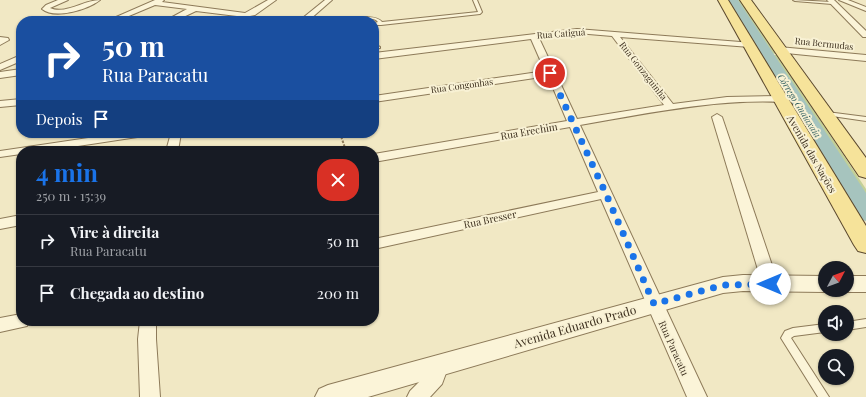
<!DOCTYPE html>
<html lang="pt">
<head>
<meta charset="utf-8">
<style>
	:root { --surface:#171b24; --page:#20242c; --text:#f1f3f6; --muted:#9ea1a6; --line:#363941; --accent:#1a73e8 }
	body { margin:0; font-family:"Playfair Display",serif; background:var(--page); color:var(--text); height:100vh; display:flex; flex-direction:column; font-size:15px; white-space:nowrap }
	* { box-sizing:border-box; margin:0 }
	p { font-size:13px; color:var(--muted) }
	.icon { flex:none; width:22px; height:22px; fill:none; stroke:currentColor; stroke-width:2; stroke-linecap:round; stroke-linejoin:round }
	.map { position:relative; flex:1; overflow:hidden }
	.sheet { position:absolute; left:16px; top:146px; width:363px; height:180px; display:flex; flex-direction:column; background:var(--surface); border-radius:16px; box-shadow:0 1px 3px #0004 }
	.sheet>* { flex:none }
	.hud { position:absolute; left:16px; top:16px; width:363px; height:122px; border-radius:16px; box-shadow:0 1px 3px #0004; background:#1a4fa0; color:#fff; overflow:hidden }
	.needle { width:26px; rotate:49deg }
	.buttons { position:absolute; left:818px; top:261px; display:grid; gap:8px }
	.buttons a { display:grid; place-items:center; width:36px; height:36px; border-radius:50%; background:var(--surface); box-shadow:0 1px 3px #0004; font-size:20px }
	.pin { position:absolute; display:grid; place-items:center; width:34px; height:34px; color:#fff; margin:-17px; border:2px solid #fff; border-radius:50%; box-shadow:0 1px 4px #0007 }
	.me { position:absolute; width:44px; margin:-22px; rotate:270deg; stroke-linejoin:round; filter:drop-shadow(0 0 3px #0008) }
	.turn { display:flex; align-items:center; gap:14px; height:84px; padding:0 20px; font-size:18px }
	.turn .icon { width:52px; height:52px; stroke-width:2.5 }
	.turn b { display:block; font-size:28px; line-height:34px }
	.then { display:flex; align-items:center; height:38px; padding:0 20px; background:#0003; gap:8px; font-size:15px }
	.round { display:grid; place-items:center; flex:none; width:42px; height:42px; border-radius:16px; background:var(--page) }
	.headline { display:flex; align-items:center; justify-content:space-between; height:68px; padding:0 20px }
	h1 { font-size:24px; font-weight:700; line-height:30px; color:var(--accent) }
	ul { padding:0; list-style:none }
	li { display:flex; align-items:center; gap:12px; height:52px; padding:0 20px; border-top:1px solid var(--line) }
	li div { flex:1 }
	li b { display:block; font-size:15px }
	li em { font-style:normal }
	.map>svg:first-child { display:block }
	.green { fill:#c3d097 }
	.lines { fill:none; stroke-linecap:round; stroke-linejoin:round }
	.river { fill:#a6c4be; fill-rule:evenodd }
	.service-casing { stroke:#8d7a59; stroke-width:2 }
	.minor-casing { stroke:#8d7a59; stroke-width:2 }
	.tertiary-casing { stroke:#8d7a59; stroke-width:2 }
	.primary-casing { stroke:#5a472d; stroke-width:2 }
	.path-far1 { stroke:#8d7a59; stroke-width:2; stroke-dasharray:2.5 1.5; stroke-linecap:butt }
	.path { stroke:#8d7a59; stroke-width:2.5; stroke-dasharray:3 2; stroke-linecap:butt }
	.service { fill:#fbf4d8; fill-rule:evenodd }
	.minor { fill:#fbf4d8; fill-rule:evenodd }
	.tertiary { fill:#fbf4d8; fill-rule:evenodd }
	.primary { fill:#f6e39a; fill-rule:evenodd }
	.route { stroke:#1a73e8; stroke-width:7; stroke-dasharray:0 12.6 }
	.labels { text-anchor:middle; stroke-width:4; stroke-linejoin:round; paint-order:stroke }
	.far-street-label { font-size:9px; fill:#3c2f1e; stroke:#f8f1d4 }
	.far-water-label { font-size:9px; font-style:italic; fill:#2c5b5c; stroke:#f8f1d4 }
	.street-label { font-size:10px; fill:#3c2f1e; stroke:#f8f1d4 }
	.near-street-label { font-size:12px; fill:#3c2f1e; stroke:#f8f1d4 }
</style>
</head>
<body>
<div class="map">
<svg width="866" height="397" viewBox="0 0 866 397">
	<rect width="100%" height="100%" fill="#f1e8c4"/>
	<!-- green -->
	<g class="green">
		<polygon points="734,0 740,0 776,54 768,53"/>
		<polygon points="770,55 777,55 866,189 866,204"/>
	</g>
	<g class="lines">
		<!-- river -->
		<polygon class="river" points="724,0 738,0 866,193 866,221 857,219"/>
		<defs>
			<g id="service">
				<path d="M473,0H477L482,12L480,14L381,25H374V23L378,22L376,20L373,19L341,21L343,20C354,19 374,13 382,22L478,12Z"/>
				<polygon points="793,0 832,2 834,3 832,4 795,1"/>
				<polygon points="378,46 380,47 380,48 374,49 374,47"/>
				<polygon points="827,112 866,117 866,121 825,115 825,113"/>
				<polygon points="866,319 866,327 847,330 847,322"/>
				<polygon points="825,324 825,332 794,336 791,338 829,397 818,397 781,338 785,331 793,328"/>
			</g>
			<g id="minor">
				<path d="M58,0H68L50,8C65,15 84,0 100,0C89,9 55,20 42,9L46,5Z"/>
				<polygon points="155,0 164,0 162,2 245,13 268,0 276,0 255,15 245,17 196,11 175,21 165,21 187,9 155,5 117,21 107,21"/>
				<polygon points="325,0 332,0 308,21 299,21"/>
				<polygon points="827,0 834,0 866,31 866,37 863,37"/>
				<polygon points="839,0 848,0 866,7 866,11"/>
				<path d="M577,29L753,43V47H750L620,37L673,104L727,97L780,96L785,99L780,102C714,99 645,114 580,125L707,397H687L601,199L374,249V239L598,192L570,127L374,162V154L567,121L548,76L374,102V96L545,71L531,39L374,59V53ZM577,33L612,36L664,105L577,119L539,38Z"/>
				<polygon points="0,37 8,38 9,40 0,45"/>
				<polygon points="779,47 866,55 866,61 776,52 775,50"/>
				<polygon points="21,55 21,61 0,70 0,64"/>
				<polygon points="21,69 21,75 0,78 0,72"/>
				<polygon points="21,99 21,105 0,107 0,101"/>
				<polygon points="717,114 722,117 778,283 776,287 770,289 764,287 762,283 712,117"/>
				<polygon points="122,133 149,133 144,136 45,151 21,151 21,154 0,157 0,151"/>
				<polygon points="171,133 181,133 178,151 166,151"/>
				<polygon points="21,215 21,225 0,229 0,219"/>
				<polygon points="21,314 21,321 29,321 27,326 0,332 0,318"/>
				<polygon points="140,321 156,321 156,339 160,397 140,397 138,339"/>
				<polygon points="440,357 446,359 449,365 442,384 430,397 407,397 410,391 428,373 434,359"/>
			</g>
			<g id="tertiary">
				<polygon points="743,275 825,276 825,290 831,290 825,292 743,291 723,293 368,397 315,397 319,389 328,385 723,277"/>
				<polygon points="847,276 866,276 866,292 847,292 841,290 847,290"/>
			</g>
			<g id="primary">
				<polygon points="718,0 728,0 866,226 866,253 858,251 854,245"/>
				<polygon points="740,0 751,0 866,158 866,178 859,176"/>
			</g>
		</defs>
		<!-- service casing -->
		<use href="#service" class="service-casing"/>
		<!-- minor casing -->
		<use href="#minor" class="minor-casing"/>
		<!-- tertiary casing -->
		<use href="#tertiary" class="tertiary-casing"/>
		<!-- primary casing -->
		<use href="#primary" class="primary-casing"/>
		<!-- path-far1 -->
		<polyline class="path-far1" points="340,133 345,148"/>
		<!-- path -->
		<polyline class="path" points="345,147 346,151"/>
		<!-- service -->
		<use href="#service" class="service"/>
		<!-- minor -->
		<use href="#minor" class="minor"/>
		<!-- tertiary -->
		<use href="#tertiary" class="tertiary"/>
		<!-- primary -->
		<use href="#primary" class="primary"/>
	</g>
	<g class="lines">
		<!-- route -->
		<polyline class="route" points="550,73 606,194 654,304 723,285 770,284"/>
	</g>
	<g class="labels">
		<!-- far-street labels -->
		<g class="far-street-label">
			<text transform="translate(561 34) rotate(-4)" y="3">Rua Catiguá</text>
			<text transform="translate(824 44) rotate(6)" y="3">Rua Bermudas</text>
			<text transform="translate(643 71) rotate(52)" y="3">Rua Gonzaguinha</text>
			<text transform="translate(462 86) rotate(-8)" y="3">Rua Congonhas</text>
		</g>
		<!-- far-water labels -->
		<g class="far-water-label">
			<text transform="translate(799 106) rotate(58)" y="3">Córrego Guaiaxaia</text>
		</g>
		<!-- street labels -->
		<g class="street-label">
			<text transform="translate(529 131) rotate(-10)" y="4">Rua Erechim</text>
			<text transform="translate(812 154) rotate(60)" y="4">Avenida das Nações</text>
			<text transform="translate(490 219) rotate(-12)" y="4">Rua Bresser</text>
			<text transform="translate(674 348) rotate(66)" y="4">Rua Paracatu</text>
		</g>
		<!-- near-street labels -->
		<g class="near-street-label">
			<text transform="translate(575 327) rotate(-16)" y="4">Avenida Eduardo Prado</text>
		</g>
	</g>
</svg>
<div class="buttons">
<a><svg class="needle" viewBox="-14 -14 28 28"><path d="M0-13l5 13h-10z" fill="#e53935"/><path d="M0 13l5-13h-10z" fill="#9ea1a6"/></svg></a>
<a><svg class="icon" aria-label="sound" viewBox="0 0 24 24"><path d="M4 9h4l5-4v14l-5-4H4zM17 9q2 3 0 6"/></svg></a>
<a><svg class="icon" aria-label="search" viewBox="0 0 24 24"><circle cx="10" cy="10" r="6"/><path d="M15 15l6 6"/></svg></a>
</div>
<div class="pin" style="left:550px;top:73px;background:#d93025"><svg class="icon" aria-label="arrive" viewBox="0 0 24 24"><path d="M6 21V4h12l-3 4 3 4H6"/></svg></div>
<svg class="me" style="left:770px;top:284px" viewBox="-20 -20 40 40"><circle r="19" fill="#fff"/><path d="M0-13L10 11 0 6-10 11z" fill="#1a73e8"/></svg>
<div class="hud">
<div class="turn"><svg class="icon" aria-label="right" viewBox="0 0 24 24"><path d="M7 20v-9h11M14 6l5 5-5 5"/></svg><div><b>50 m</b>Rua Paracatu</div></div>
<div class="then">Depois<svg class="icon" aria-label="arrive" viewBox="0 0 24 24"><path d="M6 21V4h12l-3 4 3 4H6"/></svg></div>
</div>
<section class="sheet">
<div class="headline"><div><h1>4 min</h1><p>250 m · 15:39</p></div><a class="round" style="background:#d93025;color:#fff"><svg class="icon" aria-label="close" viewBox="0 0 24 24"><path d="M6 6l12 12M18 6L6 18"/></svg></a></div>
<ul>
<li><svg class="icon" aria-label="right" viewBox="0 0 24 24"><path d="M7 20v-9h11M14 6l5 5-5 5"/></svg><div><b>Vire à direita</b><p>Rua Paracatu</p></div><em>50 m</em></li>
<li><svg class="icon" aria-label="arrive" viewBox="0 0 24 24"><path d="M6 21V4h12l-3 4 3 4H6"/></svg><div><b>Chegada ao destino</b></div><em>200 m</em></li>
</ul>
</section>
</div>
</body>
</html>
